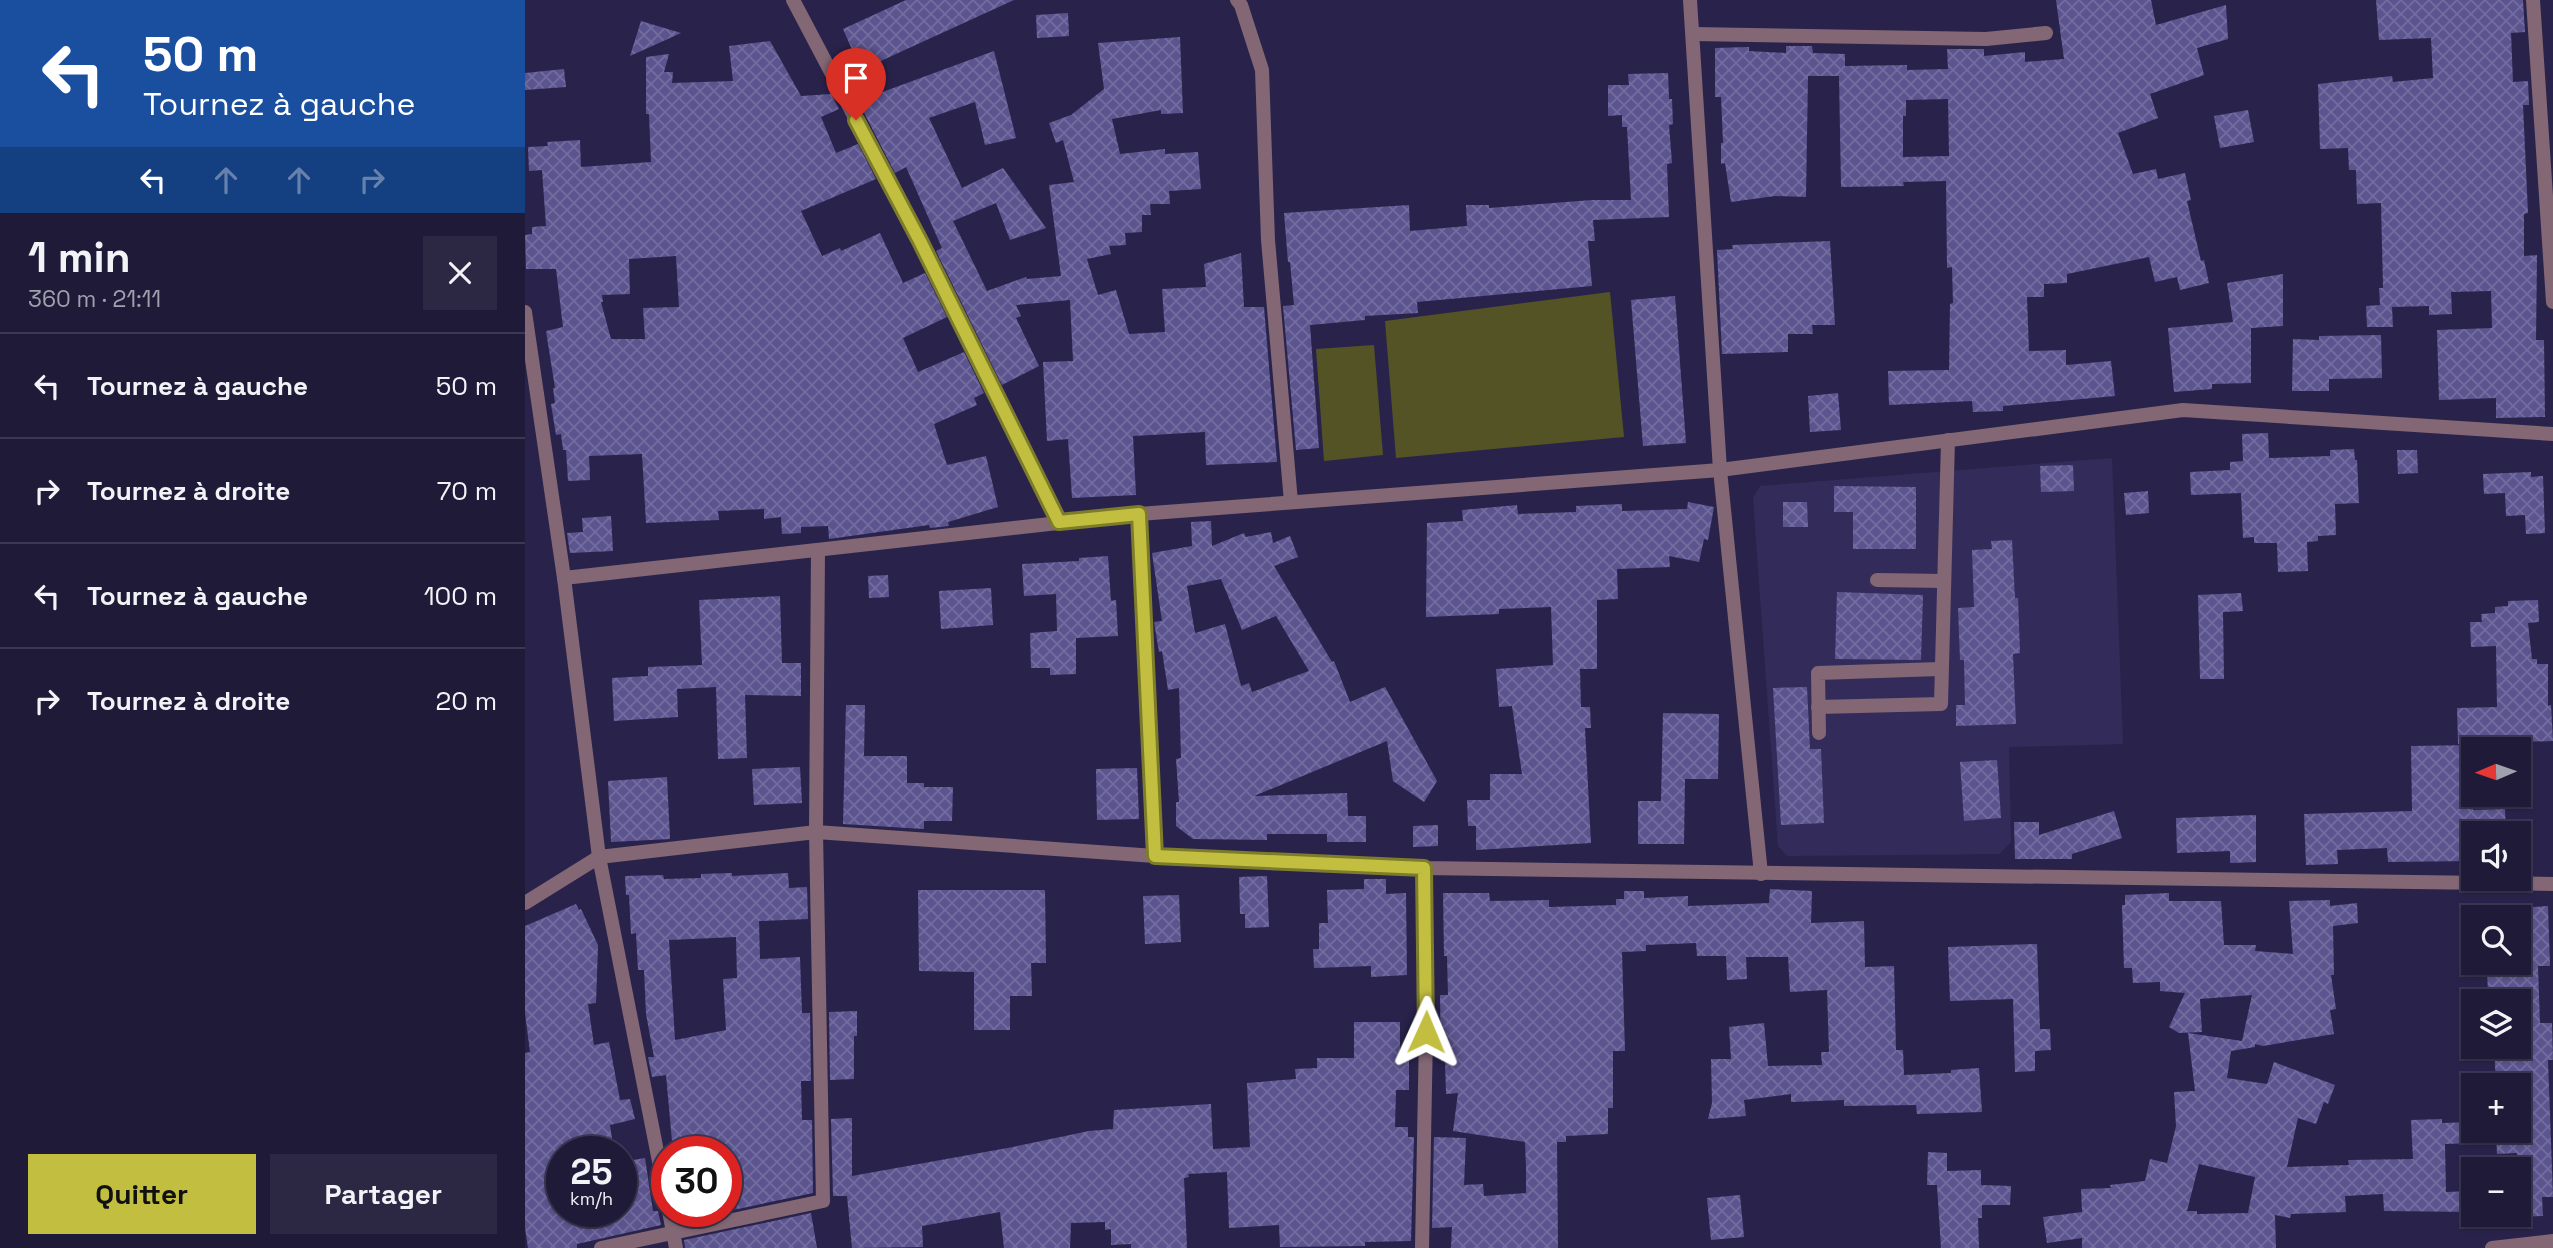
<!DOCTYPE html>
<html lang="fr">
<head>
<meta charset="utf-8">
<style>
	:root { --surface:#1f1a38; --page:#2c2743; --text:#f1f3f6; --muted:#a1a1ae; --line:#3c3853; --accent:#c1be40 }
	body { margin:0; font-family:"Space Grotesk",sans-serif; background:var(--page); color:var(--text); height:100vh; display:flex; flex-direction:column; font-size:26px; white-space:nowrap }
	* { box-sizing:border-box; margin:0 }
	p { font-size:23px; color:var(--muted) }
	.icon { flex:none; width:38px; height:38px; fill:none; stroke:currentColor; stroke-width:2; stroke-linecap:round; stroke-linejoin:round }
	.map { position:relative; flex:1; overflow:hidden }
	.drawer { display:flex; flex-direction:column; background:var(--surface); width:525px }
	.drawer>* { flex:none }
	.guide { background:#1a4fa0; color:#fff; overflow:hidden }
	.needle { width:46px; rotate:268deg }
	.controls { position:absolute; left:1936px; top:737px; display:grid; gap:14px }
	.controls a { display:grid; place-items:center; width:70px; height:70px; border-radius:0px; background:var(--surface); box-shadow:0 2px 5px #0004,0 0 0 2px var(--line); font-size:35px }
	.speed { position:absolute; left:21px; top:1136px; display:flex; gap:14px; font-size:35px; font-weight:700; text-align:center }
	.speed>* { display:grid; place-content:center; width:91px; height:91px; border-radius:50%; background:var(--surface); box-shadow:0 2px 5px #0004,0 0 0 2px var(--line); line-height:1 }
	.speed small { font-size:18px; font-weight:400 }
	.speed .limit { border:10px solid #d22; background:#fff; color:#111 }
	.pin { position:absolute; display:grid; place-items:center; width:60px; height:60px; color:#fff; margin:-72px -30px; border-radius:50% 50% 50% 0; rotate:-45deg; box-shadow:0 0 7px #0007 }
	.pin .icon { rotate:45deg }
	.me { position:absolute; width:77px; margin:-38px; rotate:1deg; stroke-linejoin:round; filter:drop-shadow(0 0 5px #0008) }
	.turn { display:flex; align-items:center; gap:24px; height:147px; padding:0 28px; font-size:32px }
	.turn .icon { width:91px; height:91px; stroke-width:2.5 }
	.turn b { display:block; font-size:49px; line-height:60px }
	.lanes { display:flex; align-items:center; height:66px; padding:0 28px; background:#0003; justify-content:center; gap:35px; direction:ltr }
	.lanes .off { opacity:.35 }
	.round { display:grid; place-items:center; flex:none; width:74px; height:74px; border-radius:0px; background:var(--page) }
	.summary { display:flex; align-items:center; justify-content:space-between; height:119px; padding:0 28px }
	h1 { font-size:42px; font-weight:700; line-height:52px }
	.cta { display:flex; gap:14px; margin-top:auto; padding:14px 28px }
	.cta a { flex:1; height:80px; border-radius:0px; background:var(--accent); color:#111; font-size:28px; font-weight:700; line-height:80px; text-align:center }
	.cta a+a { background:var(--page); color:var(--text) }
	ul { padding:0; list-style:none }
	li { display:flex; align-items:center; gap:21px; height:105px; padding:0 28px; border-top:2px solid var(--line) }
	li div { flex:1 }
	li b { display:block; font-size:26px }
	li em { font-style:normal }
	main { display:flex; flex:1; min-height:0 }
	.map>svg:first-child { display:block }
	.built { fill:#332c5a }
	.garden { fill:#535326 }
	.building { fill:url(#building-cross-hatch); fill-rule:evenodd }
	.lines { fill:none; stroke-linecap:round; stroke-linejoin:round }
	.service { stroke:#836774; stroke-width:14 }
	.minor { stroke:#836774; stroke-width:14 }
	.tertiary { stroke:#836774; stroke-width:14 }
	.route-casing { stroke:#7d7c2a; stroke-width:18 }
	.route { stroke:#c1be40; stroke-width:12 }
</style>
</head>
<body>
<main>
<section class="drawer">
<div class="guide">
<div class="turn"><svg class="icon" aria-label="left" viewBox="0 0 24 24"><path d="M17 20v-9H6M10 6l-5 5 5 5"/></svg><div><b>50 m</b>Tournez à gauche</div></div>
<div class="lanes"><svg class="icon" aria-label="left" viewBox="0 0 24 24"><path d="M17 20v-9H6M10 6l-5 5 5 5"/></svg><svg class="icon off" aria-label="ahead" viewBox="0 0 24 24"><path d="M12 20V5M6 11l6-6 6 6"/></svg><svg class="icon off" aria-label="ahead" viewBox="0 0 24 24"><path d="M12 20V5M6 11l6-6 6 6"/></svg><svg class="icon off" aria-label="right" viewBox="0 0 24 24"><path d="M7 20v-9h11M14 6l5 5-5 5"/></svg></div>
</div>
<div class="summary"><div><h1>1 min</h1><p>360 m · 21:11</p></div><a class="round"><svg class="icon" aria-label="close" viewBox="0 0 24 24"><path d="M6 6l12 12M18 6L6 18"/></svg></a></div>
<ul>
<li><svg class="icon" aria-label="left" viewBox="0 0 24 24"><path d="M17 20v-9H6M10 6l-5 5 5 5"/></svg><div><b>Tournez à gauche</b></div><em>50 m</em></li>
<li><svg class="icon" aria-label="right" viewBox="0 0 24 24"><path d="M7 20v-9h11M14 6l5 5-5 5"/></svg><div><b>Tournez à droite</b></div><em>70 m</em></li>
<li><svg class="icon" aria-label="left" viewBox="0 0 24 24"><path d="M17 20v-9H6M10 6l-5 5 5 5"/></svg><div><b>Tournez à gauche</b></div><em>100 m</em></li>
<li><svg class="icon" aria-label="right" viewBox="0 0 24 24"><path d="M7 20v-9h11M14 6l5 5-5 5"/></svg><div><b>Tournez à droite</b></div><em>20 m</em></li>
</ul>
<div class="cta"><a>Quitter</a><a>Partager</a></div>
</section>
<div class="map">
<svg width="2028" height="1248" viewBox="0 0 2028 1248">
	<defs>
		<pattern id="building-cross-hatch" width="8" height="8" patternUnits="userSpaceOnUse" patternTransform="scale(1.75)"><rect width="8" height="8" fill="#5b548f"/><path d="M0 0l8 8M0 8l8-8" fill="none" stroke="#726c9f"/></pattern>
	</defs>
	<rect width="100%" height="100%" fill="#29234b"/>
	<!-- built -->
	<polygon class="built" points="1587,458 1598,744 1484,747 1486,842 1474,854 1262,856 1253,846 1228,498 1235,486"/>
	<!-- garden -->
	<g class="garden">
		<polygon points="1085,292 1099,437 871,458 860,321"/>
		<polygon points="849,345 858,455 799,461 791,349"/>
	</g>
	<!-- building -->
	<g class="building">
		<polygon points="381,0 489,0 336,70 318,29"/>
		<path d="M1531,0H1626L1631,25L1701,5L1703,39L1672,48L1679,75L1625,94L1633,118L1593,133L1608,174L1631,169L1633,179L1660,173L1666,200L1662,201L1676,261L1679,260L1684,283L1655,290L1652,277L1630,282L1624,257L1542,274V283L1519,284V297H1502L1504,351L1541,350V365L1586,361L1590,396L1478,406V411L1448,412L1447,401L1364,405L1363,371L1424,370L1425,304L1428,303L1427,267L1422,268L1421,181L1378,182L1379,186L1316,187L1314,76H1283L1281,197L1250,196L1206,202L1200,163L1196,164V143H1198L1196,97H1190V48L1224,47V51L1261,53V46H1287L1288,53L1320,54V66L1382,65V70L1423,69L1422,49H1459V56L1500,52V62L1539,59ZM1423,99L1424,156L1378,157V116H1381V100Z"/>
		<polygon points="1851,0 1998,0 2000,32 1986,33 1988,82 2003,81 2004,105 1998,105 2003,213 1999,214 1999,256 2012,255 2011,340 2019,340 2020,417 1971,418 1971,398 1914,400 1912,330 1967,328 1966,291 1926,292 1927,314 1904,315 1904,306 1867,307 1868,327 1842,327 1841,306 1855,305 1854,288 1858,288 1856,203 1832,204 1831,170 1824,170 1823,148 1795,149 1793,84 1867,76 1868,82 1908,78 1906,38 1854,40"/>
		<polygon points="543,13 544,36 512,38 511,15"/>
		<polygon points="116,21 156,33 105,56"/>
		<polygon points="655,37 658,113 636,114 636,110 587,119 595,154 640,149 640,154 673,152 676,189 644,191 645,204 625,204 626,215 617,215 617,232 600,233 601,245 584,246 586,254 562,259 573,295 591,290 604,334 640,332 637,289 681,287 679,264 716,253 719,307 739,307 752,462 681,465 680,432 608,436 611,495 547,498 543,439 522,441 518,362 548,361 545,300 491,305 496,316 491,318 514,366 477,385 411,251 417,248 381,167 370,173 333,101 469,51 491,138 460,145 450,102 404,118 437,188 478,168 521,228 485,240 471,203 428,221 462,291 501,277 502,279 536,276 524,185 549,182 538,140 531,143 524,123 546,115 579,89 573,43"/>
		<path d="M245,41L276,96L306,94L314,109L296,117L311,153L333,144L351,179L276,211L297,256L315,248L316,251L355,233L378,283L400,273L422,317L378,338L393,372L439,352L459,393L449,398L452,405L409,424L422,465L461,456L473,507L423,522L424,526L405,528L404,525L304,539L303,526L276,527V533L257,534L256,517L239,519V509L193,511L194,520L121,523L117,454L64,456L65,480L43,481L41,450H38L36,434L31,435L26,404L30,403L28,388H30L21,331L38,327L31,269H1L0,235L7,234V227L21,226L17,170L4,171L3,147L23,146L22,142L55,140L56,167L126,162L124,114H121V57L144,54L139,72H148L147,83L208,81L204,46ZM151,256L154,307L118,308L120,339H86L76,302H78L77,295L105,294L104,259Z"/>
		<polygon points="39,69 41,87 0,90 0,73"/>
		<polygon points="1143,73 1144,99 1147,99 1148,124 1144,125 1147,163 1142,164 1144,217 1068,220 1070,241 1063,241 1067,286 892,302 893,313 840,316 840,320 785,325 794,448 771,450 758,306 769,305 765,262 763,262 759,213 884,205 885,231 942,226 941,205 964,205 964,208 1067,200 1106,200 1102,127 1097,127 1097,115 1083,116 1083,85 1104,85 1103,74"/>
		<polygon points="1723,110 1729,142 1695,148 1689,116"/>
		<polygon points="1305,241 1310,325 1287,325 1288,334 1263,334 1263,352 1197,354 1192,250 1208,249 1207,245"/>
		<polygon points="1758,274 1758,326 1726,328 1726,383 1687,384 1687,389 1649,392 1643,328 1708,322 1702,283"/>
		<polygon points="1150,296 1161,443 1118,446 1106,300"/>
		<polygon points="1856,335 1857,378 1804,379 1804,391 1767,391 1768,339 1794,340 1794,336"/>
		<polygon points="1313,393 1316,430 1285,432 1283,396"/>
		<polygon points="1743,433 1744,458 1805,456 1805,450 1829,449 1830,460 1832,460 1834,503 1810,504 1811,535 1793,536 1793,541 1782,542 1783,571 1753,572 1752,543 1729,543 1729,537 1718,538 1716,493 1666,495 1665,472 1705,470 1705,462 1718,461 1717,434"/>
		<polygon points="1872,450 1892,450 1893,473 1873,474"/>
		<polygon points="1548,465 1549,491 1516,492 1515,466"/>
		<polygon points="2006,472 2006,477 2018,476 2020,533 2001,534 2000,515 1981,516 1980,493 1959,494 1958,474"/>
		<polygon points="1309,486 1391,487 1391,549 1328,549 1328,512 1309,512"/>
		<polygon points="1623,491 1624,513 1601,515 1599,493"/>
		<polygon points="1163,502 1189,507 1183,540 1179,539 1174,562 1144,556 1145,567 1092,569 1093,599 1072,600 1072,669 1055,669 1056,707 1065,707 1066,728 1060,728 1066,843 951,850 951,826 943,826 942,800 965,800 965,774 997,774 987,706 974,707 971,669 1028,665 1026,607 974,609 974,614 901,617 902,523 938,521 937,510 992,505 993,514 1051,512 1051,506 1097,504 1097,511 1162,509"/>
		<polygon points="1258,502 1282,502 1283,527 1258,527"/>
		<polygon points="86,516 88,551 45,553 42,533 58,532 57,518"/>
		<path d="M686,521L687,546L719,533L721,537L746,532L748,543L765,536L773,557L749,566L807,662L809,661L825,702L860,687L912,781L899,802L868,781L862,741L729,796L822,793L823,816H841V842H802V834H742V840L668,839L651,826V802H654L651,759L656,758L654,688L643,690L637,651L634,652L629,622L637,621L627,553L667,546L666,522ZM696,579L717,630L751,616L784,671L727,692L724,683L716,686L700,624L670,633L662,586Z"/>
		<polygon points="1487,540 1490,598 1493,598 1495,653 1488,654 1491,724 1431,726 1431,705 1440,705 1439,660 1435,660 1433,608 1449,607 1447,550 1467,549 1466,541"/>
		<polygon points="583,556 586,601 591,600 593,636 551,638 551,674 525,675 525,668 506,668 505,633 532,631 531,594 499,596 497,564 554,561 554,558"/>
		<polygon points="363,575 364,597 344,598 343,576"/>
		<polygon points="466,588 468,625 416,629 414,591"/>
		<polygon points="1312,592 1398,595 1396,660 1310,659"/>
		<polygon points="1716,593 1718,611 1698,612 1699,679 1675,679 1673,595"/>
		<polygon points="255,596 257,663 276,663 276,696 220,695 222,758 193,759 191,687 152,689 153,717 89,721 87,678 123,676 123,667 177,665 174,600"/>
		<polygon points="2013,600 2014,622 2003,623 2007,659 2012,659 2012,664 2023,664 2023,706 2026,705 2028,741 1933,744 1932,708 1972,707 1971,646 1946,647 1945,622 1957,622 1956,614 1970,613 1970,607 1983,606 1983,601"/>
		<polygon points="1282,687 1285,749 1296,749 1299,823 1256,825 1248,688"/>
		<polygon points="321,705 340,705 339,756 382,756 382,783 399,783 399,787 428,787 427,821 399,821 399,829 318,824"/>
		<polygon points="1138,713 1194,714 1193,779 1160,779 1159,844 1113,844 1113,801 1136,801"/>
		<polygon points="1948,745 1948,810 1980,809 1981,833 1948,833 1948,861 1863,862 1862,848 1812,850 1813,864 1781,865 1779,814 1887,811 1886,746"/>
		<polygon points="1472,760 1476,818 1439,821 1435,762"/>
		<polygon points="275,767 277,803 229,805 227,769"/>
		<polygon points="612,768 614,819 572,820 571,769"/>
		<polygon points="142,777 145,839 86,842 83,781"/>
		<polygon points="1589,811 1597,838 1547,854 1547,859 1490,859 1489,822 1514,822 1514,835"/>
		<polygon points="1731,815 1731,862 1705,863 1705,851 1652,853 1651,818"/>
		<polygon points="913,825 913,846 888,847 888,826"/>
		<path d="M207,873V876L263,873L264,888L282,887L283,919L234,921L235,959L275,957L277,1013H285L286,1081H276L277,1120H287L288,1193L156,1221L154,1211H201V1152H148L141,1075L127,1077L123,1057H129L121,1014L119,970H113L111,933L106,934L104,895H101L100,876L138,875L139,879L176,878V874ZM211,937L212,978L198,979L201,1030L150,1040L144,940Z"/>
		<polygon points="742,876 744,927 720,928 720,914 715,914 714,877"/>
		<polygon points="839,879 861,879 861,894 881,893 882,975 846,977 846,966 789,968 788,949 794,949 794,923 803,923 802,890 839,889"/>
		<polygon points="1245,889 1287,891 1286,923 1339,921 1340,967 1369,966 1371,1050 1378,1050 1379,1075 1426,1073 1426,1070 1454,1068 1457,1112 1392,1114 1391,1105 1319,1106 1319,1100 1266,1102 1266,1094 1219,1100 1221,1116 1183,1119 1187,1103 1186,1059 1206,1059 1204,1027 1239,1023 1243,1066 1297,1065 1296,1052 1304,1052 1302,990 1265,992 1263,957 1221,957 1222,979 1202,980 1201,956 1172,956 1171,943 1121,945 1121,951 1097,952 1100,1051 1088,1051 1088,1108 1083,1108 1083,1134 1041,1136 1041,1142 1032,1142 1033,1248 926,1248 927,1227 907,1228 909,1137 941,1138 939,1185 958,1184 959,1196 1001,1193 1001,1168 1000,1142 928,1131 933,1093 921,1094 920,1061 916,1061 915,995 923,995 922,956 919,956 918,893 964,893 965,901 1024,900 1024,907 1091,905 1091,899 1099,899 1099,891 1119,891 1119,898 1163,896 1163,906 1244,903"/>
		<polygon points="393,890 520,890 521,963 506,963 507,996 485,996 485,1030 449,1030 449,972 394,971"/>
		<path d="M1644,893V901H1696L1699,945H1731L1730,951L1768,954L1764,901L1805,900V906L1832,903L1833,923L1808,926L1809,975H1806L1811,1009L1805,1010L1809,1034L1738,1046L1730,1044V1047L1706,1051L1702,1078L1742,1084L1749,1062L1810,1085L1803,1104L1799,1102L1791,1124L1773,1118L1762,1167L1824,1165L1823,1160L1888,1159L1886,1120L1917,1119V1123L1948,1122V1143L1920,1144L1921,1192L1948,1191V1212L1859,1211L1858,1194L1820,1196L1821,1212L1766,1214L1765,1218L1750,1215L1751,1248H1557V1238L1522,1243L1518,1217L1557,1212L1556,1189L1586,1188L1585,1185L1620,1181L1625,1159L1642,1163L1651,1126L1649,1092L1670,1091L1663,1033L1717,1041L1727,995L1675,999L1677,1032L1654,1033L1644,1027L1660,993L1635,991V982L1608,983L1607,968H1599L1597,905H1600V895ZM1674,1164L1730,1177L1723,1213L1672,1214V1211H1662Z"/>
		<polygon points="654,895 656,942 620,944 618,896"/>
		<polygon points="51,904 54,910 56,909 73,945 71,1003 63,1004 69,1045 84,1042 95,1100 105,1099 110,1119 85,1125 89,1152 37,1152 37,1211 96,1211 96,1162 120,1158 128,1211 133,1211 136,1225 52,1244 52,1248 3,1248 0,1228 0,1053 5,1052 0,1013 0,926"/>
		<polygon points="2023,906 2025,966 2013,966 2015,1023 2027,1023 2028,1060 2023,1060 2028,1197 2017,1197 2018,1216 1993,1217 1992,1153 1972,1154 1971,1130 1993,1130 1993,1085 1971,1085 1969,1046 1993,1046 1993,1001 1963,1001 1962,962 1993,962 1993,908"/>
		<polygon points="1512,944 1515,1029 1525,1029 1526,1050 1510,1051 1510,1071 1490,1072 1488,999 1425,1001 1423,947"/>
		<polygon points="332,1011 332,1036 329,1036 329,1079 305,1080 304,1012"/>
		<polygon points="829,1022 875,1022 875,1051 884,1051 884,1090 871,1090 870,1127 883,1127 883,1137 889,1137 886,1241 840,1242 840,1246 755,1247 754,1225 704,1228 702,1172 663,1174 664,1177 659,1178 662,1248 606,1248 606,1244 586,1245 586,1229 580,1230 580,1222 546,1223 545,1248 479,1248 475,1212 397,1226 398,1247 327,1248 322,1196 308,1196 306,1119 327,1118 327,1176 488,1147 564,1131 588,1129 589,1110 686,1104 688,1149 725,1147 722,1083 771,1079 770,1069 792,1068 792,1058 829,1058"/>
		<polygon points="1403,1152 1422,1153 1422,1171 1456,1170 1456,1185 1486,1186 1485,1205 1457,1205 1457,1218 1453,1218 1454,1248 1416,1248 1412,1185 1402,1185"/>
		<polygon points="1215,1195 1219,1237 1186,1240 1182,1198"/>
		<polygon points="286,1213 292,1248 160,1248 159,1240"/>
	</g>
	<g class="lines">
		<!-- service -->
		<g class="service">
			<polyline points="1352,580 1418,581"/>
			<polyline points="1293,707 1416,704 1423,440"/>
			<polyline points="1294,733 1293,673 1415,669"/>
		</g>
		<!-- minor -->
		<g class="minor">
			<polyline points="268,0 395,241 534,522"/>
			<polyline points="712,0 716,5 737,70 743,240 766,502"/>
			<polyline points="1165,0 1195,470 1236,874"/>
			<polyline points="1169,34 1461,39 1521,33"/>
			<polyline points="0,312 39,578 74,857 142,1202"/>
			<polyline points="614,514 630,856"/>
			<polyline points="39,578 614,514 1195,470 1658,410 2028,434"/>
			<polyline points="144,1211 151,1248"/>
			<polyline points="76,1248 298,1201 291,832 293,550"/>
			<polyline points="897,1248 902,978 899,868"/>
			<polyline points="1967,1248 2028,1241"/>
		</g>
		<!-- tertiary -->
		<g class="tertiary">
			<polyline points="2008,0 2028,302"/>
			<polyline points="0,903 74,857 291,832 630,856 899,868 2028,884"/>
		</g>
	</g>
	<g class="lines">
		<defs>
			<polyline id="route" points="331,120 395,241 534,522 614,514 630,856 899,868 901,1032"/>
		</defs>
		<!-- route casing -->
		<use href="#route" class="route-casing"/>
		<!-- route -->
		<use href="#route" class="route"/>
	</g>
</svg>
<div class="controls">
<a><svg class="needle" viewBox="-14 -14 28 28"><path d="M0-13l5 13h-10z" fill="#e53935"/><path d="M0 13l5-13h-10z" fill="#a1a1ae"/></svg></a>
<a><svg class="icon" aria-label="sound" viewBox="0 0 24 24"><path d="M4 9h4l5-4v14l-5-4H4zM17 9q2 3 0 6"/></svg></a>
<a><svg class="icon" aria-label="search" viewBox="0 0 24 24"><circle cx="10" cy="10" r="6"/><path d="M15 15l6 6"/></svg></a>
<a><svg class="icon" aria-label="layers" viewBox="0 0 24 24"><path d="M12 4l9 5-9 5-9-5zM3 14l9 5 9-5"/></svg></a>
<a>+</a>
<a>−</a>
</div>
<div class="speed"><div>25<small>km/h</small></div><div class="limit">30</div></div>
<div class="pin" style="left:331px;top:120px;background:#d93025"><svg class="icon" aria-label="arrive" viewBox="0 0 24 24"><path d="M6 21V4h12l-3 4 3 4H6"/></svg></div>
<svg class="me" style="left:901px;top:1032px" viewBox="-20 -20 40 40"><path d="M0-17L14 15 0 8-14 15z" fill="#c1be40" stroke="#fff" stroke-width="4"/></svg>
</div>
</main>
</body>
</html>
